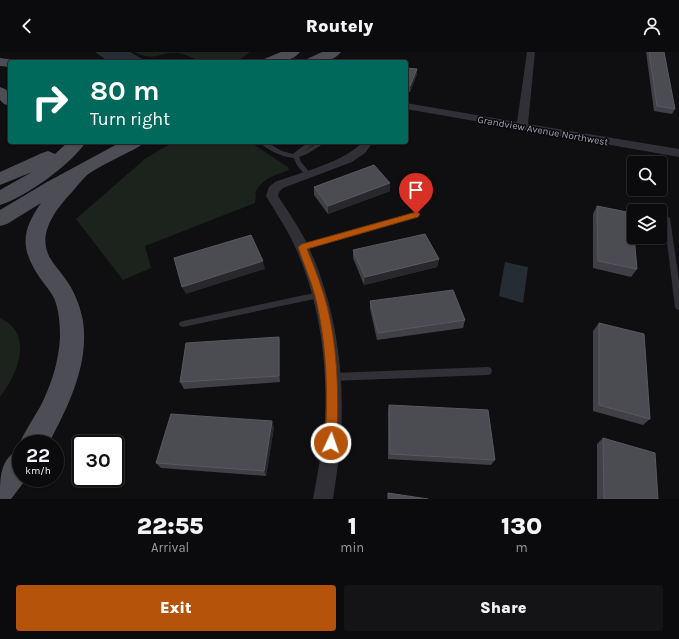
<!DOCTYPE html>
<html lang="en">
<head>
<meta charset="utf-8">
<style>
	:root { --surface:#0b0b0d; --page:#141416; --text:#f1f3f6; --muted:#9a9b9d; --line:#2b2b2e; --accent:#b45309 }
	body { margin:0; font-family:Karla,sans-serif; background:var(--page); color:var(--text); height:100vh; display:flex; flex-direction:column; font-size:15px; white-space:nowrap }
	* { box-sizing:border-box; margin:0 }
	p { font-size:13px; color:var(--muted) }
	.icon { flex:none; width:22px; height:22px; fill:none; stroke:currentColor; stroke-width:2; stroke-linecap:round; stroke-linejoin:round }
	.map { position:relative; height:447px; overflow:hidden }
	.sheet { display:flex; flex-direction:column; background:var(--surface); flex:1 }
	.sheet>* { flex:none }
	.top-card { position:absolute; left:8px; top:8px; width:400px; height:84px; border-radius:4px; box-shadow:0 1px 3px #0004,0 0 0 1px var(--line); background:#00695c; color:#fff; overflow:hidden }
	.fabs { position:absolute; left:627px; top:104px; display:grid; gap:8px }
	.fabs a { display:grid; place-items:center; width:40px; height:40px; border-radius:4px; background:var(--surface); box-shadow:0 1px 3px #0004,0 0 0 1px var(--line); font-size:20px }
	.speed { position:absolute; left:12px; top:383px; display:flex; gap:8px; font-size:20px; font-weight:700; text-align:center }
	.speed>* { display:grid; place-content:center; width:52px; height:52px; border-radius:50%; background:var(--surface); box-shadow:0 1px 3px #0004,0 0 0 1px var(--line); line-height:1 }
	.speed small { font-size:10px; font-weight:400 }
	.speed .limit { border:2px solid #111; border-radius:6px; background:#fff; color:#111 }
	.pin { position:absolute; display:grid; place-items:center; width:34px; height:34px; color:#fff; margin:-41px -17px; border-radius:50% 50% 50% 0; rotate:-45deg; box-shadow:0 0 4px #0007 }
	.pin .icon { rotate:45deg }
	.me { position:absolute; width:44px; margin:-22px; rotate:3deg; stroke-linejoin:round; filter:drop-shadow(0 0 3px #0008) }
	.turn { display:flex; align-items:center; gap:14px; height:84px; padding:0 16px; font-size:18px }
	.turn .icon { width:52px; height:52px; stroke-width:2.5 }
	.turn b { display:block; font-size:28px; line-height:34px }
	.eta { display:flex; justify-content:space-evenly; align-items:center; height:68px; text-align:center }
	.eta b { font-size:24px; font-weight:800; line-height:28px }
	.button { display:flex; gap:8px; margin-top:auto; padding:8px 16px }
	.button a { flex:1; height:46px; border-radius:4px; background:var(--accent); color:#fff; font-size:16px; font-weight:800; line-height:46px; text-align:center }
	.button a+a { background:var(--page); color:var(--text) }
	header { display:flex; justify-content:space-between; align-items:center; height:52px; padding:0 16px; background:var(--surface); font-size:18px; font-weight:800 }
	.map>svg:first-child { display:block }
	.green { fill:#1c231d }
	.water { fill:#262c34 }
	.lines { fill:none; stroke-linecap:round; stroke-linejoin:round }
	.service { fill:#303036; fill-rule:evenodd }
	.minor { fill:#303036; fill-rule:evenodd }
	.primary { fill:#4c4d55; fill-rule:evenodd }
	.wall { fill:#404046 }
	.shaded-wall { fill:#28282c }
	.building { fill:#4b4b52; stroke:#585961 }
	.route { fill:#b45309; stroke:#753606 }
	.labels { text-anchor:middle; stroke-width:3; stroke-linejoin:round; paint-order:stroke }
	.far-street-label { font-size:10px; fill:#a0a4b2; stroke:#0a0a0c }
</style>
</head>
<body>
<header><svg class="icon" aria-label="back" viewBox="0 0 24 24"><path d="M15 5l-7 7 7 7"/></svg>Routely<svg class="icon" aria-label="person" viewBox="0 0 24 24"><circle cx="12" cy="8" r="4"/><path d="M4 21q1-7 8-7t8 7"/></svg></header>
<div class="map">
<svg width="679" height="447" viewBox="0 0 679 447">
	<rect width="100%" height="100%" fill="#0f0f11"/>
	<!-- green -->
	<g class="green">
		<path d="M135,0H250C245,3 240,9 234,10C229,11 204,11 200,9C193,6 185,2 177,1C159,0 154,10 135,0Z"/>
		<path d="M174,90H250L288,115L289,118C276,123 260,127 255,142L256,143L255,151L145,194L151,216L123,228L76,167L146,106Z"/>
		<path d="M0,266C3,268 8,270 11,273C31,293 14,327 0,345Z"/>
	</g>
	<!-- water -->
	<g class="water">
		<polygon points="95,0 130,0 144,8 151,10 109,10"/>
		<polygon points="505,210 528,215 523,251 499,244"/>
	</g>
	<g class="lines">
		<!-- service -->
		<g class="service">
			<path d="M259,90H266L282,99L293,102C301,96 306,90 317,90L303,100L319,90H326L307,102L299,105L301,110L311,122L308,124C302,121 296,113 294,106C281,105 268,98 259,90Z"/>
			<polygon points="416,160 419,162 418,164 302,197 299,195 302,193"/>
			<polygon points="665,164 667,164 670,166 679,229 679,258 676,257 675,255 664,166"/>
			<polygon points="319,240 322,241 323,243 322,245 319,246 183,275 180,274 179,272 180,270 183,269"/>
			<polygon points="488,315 491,316 492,319 491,322 488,323 332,329 329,328 328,325 329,322 332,321"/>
		</g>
		<!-- minor -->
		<g class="minor">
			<polygon points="527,0 535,0 528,72 679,97 679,105 406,57 406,51 517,70"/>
			<path d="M362,90H373L365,101L352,110L283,136L279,140L278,144C289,161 301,178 309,196C335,252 345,319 341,381C340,403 336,425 333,447H313C317,425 321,403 324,381C329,320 321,253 296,197C288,178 276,161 266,144L269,135L275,130C299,121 347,109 362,90Z"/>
		</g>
		<!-- primary -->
		<g class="primary">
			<path d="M281,0H300C292,11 274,10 262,10L264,7Z"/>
			<path d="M322,0H341C333,11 317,10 305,10L307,7Z"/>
			<polygon points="0,6 15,8 17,10 10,10 10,15 0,14"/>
			<polygon points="0,35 5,37 10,41 10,54 4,52 0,48"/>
			<path d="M68,90H86C70,113 26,145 0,153V138L32,120L0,133V120L42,101L48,99L55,102Z"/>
			<path d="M121,90H143L140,94C124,103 101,113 87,123C82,128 77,134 73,139C57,156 36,181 50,206C54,213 60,219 64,225C74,238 80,253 83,269C89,311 70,351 51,387L48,392H21V426H27L11,447H0C0,423 0,407 21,396L19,392C25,379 33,367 40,355C51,334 59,309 60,285C60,272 59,258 54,246C50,238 43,231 38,223C20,195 22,178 41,151L7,172L0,174V158L47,130Z"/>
		</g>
	</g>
	<!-- wall -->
	<g class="wall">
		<polygon points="646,0 664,0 675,57 672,62 654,59"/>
		<polygon points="406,16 417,22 410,40 406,39"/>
		<polygon points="390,131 390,139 328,162 314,143 314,135"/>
		<polygon points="597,154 637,217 631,225 593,216 593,162"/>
		<polygon points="353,198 439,207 437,215 364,233 353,206"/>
		<polygon points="370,249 465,268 463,276 377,288 370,257"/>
		<polygon points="599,271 650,367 643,373 593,359 593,279"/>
		<polygon points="279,285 280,292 280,330 184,337 180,330"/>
		<polygon points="389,353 495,408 491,413 388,407 388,360"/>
		<polygon points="274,375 266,424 161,416 156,411"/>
		<polygon points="603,386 658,447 597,447 597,392"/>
	</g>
	<!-- shaded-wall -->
	<g class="shaded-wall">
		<polygon points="417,17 417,22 410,40 410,34"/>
		<polygon points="390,131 390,139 328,162 328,154"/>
		<polygon points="439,207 437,215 364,233 365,225"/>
		<polygon points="263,209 265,217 186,242 182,235"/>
		<polygon points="279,285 280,292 280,330 279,324"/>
		<polygon points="272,369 274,375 266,424 264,419"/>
	</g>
	<!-- building -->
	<g class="building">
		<polygon points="649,0 664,0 675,57 657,54"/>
		<polygon points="406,16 417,17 410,34 406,33"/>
		<polygon points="374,113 390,131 328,154 314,135"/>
		<polygon points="597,154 632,161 637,217 598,209"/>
		<polygon points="425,182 439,207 365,225 353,198"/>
		<polygon points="251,183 263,209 182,235 174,206"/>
		<polygon points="453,238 465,268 378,281 370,249"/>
		<polygon points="599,271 644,282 650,367 599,353"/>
		<polygon points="279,285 279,324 180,330 186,291"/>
		<polygon points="389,353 488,358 495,408 390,402"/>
		<polygon points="171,362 272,369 264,419 156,411"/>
		<polygon points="603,386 655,401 658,447 604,447"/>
		<polygon points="388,441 428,447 388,447"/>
	</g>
	<!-- route -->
	<path class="route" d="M416,160H418L420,162L418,165L307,197C313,212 319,227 324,243C338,289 339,343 337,391L335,395L331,397L327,395L325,391C328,342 327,292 315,244C311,228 303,211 298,195L302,192Z"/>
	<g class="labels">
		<!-- far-street labels -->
		<g class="far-street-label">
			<text transform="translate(543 78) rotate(10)" y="4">Grandview Avenue Northwest</text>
		</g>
	</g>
</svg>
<div class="fabs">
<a><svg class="icon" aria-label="search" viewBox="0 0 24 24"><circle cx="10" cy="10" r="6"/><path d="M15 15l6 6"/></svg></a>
<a><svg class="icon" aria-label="layers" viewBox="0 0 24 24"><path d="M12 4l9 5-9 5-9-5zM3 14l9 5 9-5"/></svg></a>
</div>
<div class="speed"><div>22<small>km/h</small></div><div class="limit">30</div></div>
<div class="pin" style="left:416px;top:162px;background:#d93025"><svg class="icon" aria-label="arrive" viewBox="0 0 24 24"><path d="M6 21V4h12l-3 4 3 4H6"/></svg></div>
<svg class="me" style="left:331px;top:391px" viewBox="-20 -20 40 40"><circle r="17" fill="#b45309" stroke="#fff" stroke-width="3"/><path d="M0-11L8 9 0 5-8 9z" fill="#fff"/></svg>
<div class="top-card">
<div class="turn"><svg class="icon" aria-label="right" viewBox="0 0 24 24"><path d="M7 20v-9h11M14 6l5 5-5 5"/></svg><div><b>80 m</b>Turn right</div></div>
</div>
</div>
<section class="sheet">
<div class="eta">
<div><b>22:55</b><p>Arrival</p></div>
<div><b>1</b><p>min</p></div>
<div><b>130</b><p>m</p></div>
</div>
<div class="button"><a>Exit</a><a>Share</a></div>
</section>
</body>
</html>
